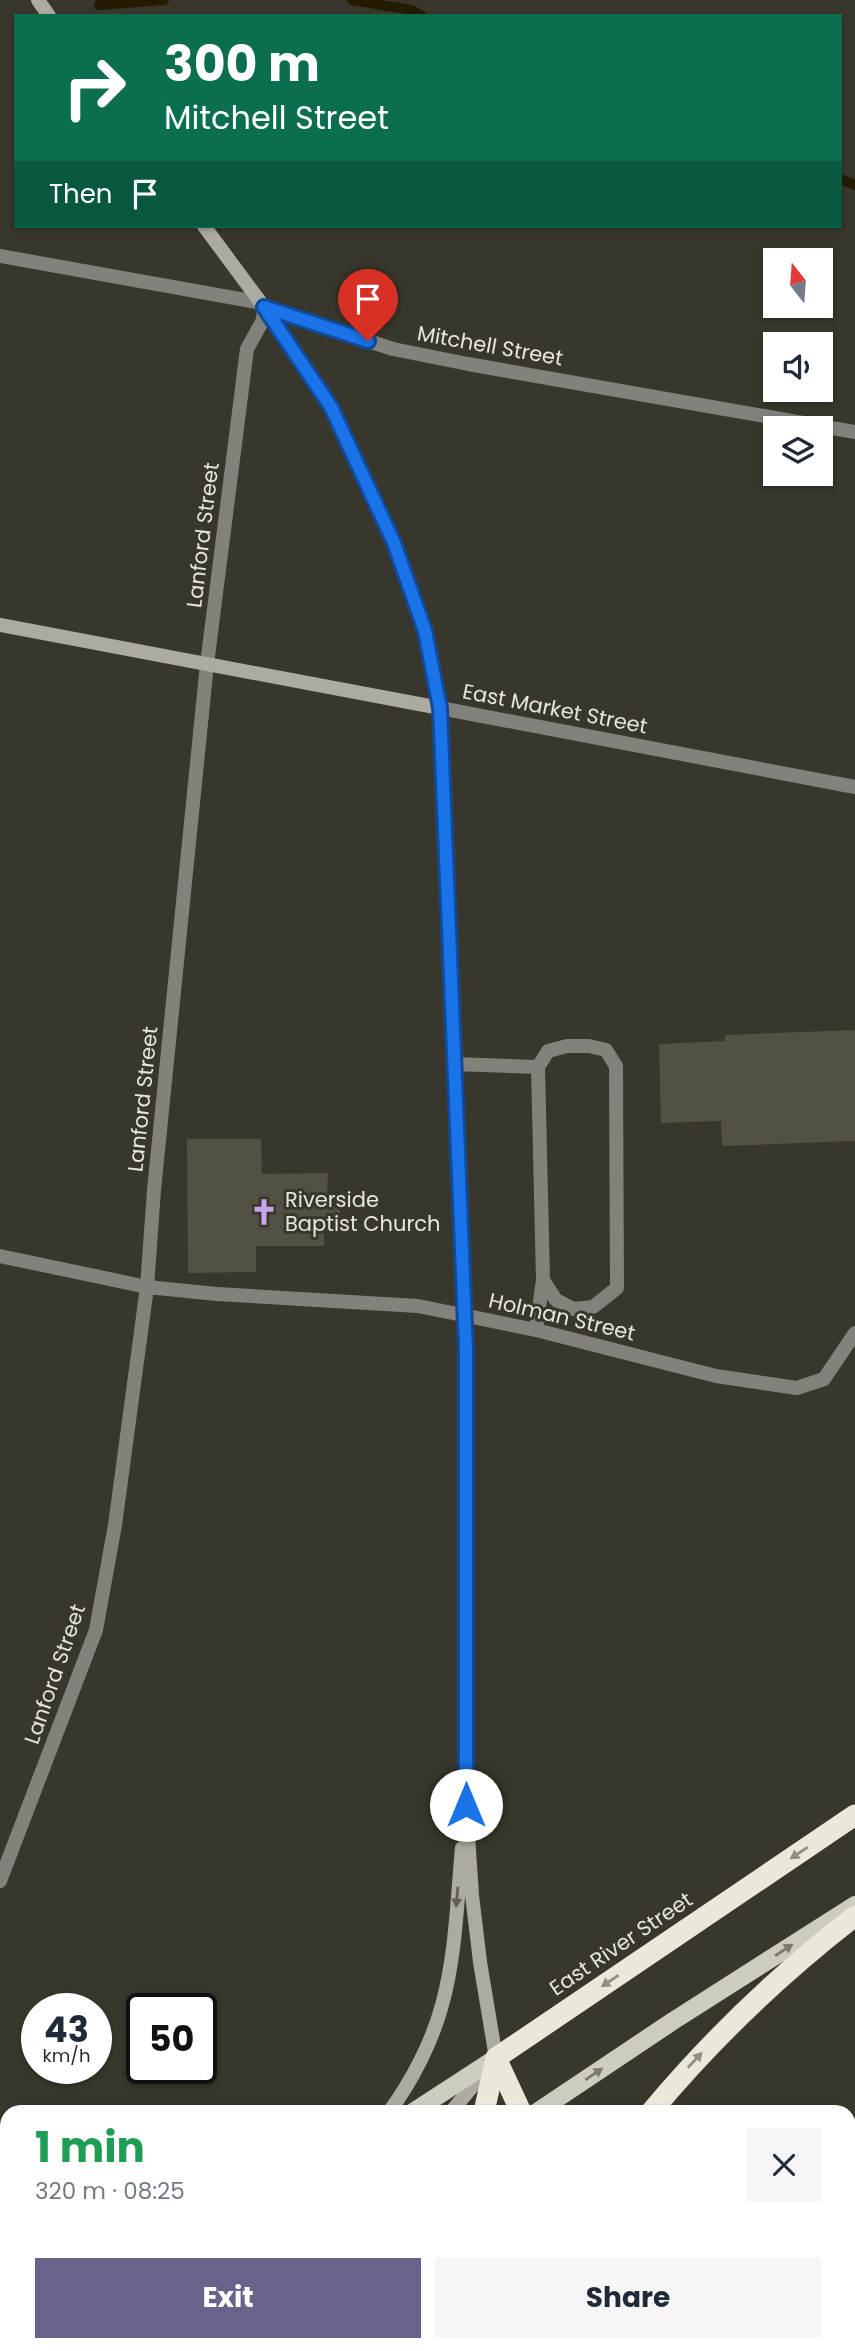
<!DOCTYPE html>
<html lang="en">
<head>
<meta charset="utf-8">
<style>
	:root { --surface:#fff; --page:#f6f6f7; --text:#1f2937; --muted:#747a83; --accent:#6b618a }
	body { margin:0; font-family:Poppins,sans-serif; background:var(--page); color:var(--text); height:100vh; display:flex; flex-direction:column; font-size:26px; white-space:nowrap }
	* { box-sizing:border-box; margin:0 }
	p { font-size:23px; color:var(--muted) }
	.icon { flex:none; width:38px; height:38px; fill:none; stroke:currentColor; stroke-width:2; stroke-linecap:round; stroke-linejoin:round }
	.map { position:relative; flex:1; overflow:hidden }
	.details { position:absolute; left:0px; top:2105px; width:856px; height:247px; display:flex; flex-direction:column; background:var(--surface); border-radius:21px 21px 0 0; box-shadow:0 2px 5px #0004 }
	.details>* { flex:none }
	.hud { position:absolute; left:14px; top:14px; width:828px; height:214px; border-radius:0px; box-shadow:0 2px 5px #0004; background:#0b6e4f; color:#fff; overflow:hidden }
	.needle { width:46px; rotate:343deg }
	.buttons { position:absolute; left:763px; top:248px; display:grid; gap:14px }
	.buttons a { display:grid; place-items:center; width:70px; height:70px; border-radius:0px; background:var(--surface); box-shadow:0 2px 5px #0004; font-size:35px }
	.speed { position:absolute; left:21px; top:1993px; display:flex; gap:14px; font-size:35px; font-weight:700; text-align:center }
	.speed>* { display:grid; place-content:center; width:91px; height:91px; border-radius:50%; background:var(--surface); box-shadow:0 2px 5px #0004; line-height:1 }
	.speed small { font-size:18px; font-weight:400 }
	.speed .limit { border:4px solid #111; border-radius:10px; background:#fff; color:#111 }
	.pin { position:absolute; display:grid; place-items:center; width:60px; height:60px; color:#fff; margin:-72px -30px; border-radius:50% 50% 50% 0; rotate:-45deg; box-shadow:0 0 7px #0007 }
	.pin .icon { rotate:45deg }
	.me { position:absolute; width:77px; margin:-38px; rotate:0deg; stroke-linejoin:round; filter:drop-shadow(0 0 5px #0008) }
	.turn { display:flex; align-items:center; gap:24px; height:147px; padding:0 35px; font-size:32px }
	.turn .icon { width:91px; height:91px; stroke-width:2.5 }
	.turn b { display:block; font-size:49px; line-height:60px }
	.then { display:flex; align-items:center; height:66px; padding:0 35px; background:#0003; gap:14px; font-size:26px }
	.round { display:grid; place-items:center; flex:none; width:74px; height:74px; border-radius:0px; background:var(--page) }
	.headline { display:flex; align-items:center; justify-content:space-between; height:119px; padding:0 35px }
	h1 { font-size:42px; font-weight:700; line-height:52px; color:#1e9e55 }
	.button { display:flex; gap:14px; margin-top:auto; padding:14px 35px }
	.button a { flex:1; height:80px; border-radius:0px; background:var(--accent); color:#fff; font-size:28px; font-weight:700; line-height:80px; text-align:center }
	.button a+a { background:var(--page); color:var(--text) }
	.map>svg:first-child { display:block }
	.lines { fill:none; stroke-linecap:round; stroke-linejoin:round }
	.stream { stroke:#241c00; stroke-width:10 }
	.building { fill:#535044 }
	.lane { stroke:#82817b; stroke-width:14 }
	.street { stroke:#82817b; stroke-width:14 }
	.secondary { stroke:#adaaa1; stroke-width:14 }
	.primary { stroke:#cecbbf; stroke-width:18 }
	.highway { stroke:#ebe8d9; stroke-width:21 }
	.oneway { fill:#928f82 }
	.oneway2 { fill:#625f54 }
	.oneway3 { fill:#7c796e }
	.route-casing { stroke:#114b97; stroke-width:18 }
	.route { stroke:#1a73e8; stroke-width:12 }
	.labels { text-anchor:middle; stroke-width:6; stroke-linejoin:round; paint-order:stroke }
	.street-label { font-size:21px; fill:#e7e5de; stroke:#39362b }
	.poi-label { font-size:21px; fill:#e7e5de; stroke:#39362b; text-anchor:start }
</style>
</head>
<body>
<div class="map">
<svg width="855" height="2351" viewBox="0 0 855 2351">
	<rect width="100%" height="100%" fill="#39362b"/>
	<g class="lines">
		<!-- stream -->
		<g class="stream">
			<polyline points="352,0 412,10 422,16"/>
			<polyline points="99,5 164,0"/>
			<polyline points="840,179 855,185"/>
		</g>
	</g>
	<!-- building -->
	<g class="building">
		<polygon points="855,1030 855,1141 722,1146 721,1121 661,1123 659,1044 725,1041 725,1035"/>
		<polygon points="187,1139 261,1139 262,1174 328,1173 327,1195 340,1195 340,1228 324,1228 324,1246 256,1246 256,1272 188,1273"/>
	</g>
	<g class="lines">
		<!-- lane -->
		<g class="lane">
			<polygon points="567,1046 589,1046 606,1050 616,1066 617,1288 593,1307 573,1309 556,1300 543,1280 538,1067 548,1051"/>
			<polyline points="454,1064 538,1067"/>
			<polyline points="536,1330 543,1280"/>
			<polyline points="205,2345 210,2351"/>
		</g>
		<!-- street -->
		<g class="street">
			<polyline points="0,256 257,302 264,307 393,349 468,364 855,432"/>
			<polyline points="440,708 855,787"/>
			<polyline points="0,1256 147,1287 217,1294 418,1306 536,1330 716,1376 797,1388 824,1379 855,1333"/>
			<polyline points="0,1881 96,1630 115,1525 147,1287 154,1190 207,664 247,349 263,320 264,307"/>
			<polyline points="849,2268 855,2264"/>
			<polyline points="757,2351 759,2345"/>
		</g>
		<!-- secondary -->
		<g class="secondary">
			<polyline points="38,0 49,16"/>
			<polyline points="204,226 264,307 331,407 394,543 425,631 440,708 466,1350 466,1805 472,1895 480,1962 496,2058 451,2112"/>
			<polyline points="0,625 440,708"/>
			<path d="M389,2112C412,2081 432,2042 442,2005C456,1955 457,1900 462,1848"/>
		</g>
		<!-- primary -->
		<g class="primary">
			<polyline points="413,2112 496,2058"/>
			<polyline points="537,2112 673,2021 855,1905"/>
			<polyline points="0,2320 7,2318"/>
			<polyline points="113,2351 130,2345"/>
		</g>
		<!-- highway -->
		<g class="highway">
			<polyline points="496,2058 855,1815"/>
			<polyline points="496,2058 521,2112"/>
			<polyline points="484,2112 496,2058"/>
			<path d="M651,2112C712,2039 780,1974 855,1916"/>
			<polyline points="423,2351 424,2345"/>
			<polyline points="496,2351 499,2345"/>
		</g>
	</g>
	<!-- one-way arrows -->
	<defs><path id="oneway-solid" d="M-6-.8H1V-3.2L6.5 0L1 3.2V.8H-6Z" transform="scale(1.75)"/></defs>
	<g class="oneway">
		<use href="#oneway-solid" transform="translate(799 1853) rotate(146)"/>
		<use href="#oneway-solid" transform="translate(610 1981) rotate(146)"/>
		<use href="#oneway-solid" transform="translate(695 2060) rotate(-47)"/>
	</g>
	<use class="oneway2" href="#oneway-solid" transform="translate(457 1897) rotate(95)"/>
	<g class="oneway3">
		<use href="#oneway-solid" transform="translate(784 1950) rotate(-33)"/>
		<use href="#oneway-solid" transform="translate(594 2074) rotate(-34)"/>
	</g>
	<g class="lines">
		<defs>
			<polyline id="route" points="368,341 264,307 331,407 394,543 425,631 440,708 466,1350 466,1805"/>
		</defs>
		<!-- route casing -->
		<use href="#route" class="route-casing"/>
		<!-- route -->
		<use href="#route" class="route"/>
	</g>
	<!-- icons -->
	<defs>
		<symbol id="church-bare" viewBox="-9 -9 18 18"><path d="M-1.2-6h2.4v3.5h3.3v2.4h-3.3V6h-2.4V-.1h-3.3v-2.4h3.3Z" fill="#c8a6ef" stroke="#39362b" stroke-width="2.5" paint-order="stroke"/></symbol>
	</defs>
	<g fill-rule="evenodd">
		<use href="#church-bare" x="245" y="1193" width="38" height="38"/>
	</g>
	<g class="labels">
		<!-- street labels -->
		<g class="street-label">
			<text transform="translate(490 346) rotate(10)" y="7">Mitchell Street</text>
			<text transform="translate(203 535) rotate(-83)" y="7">Lanford Street</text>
			<text transform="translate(555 709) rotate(11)" y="7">East Market Street</text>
			<text transform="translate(143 1099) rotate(-84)" y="7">Lanford Street</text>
			<text transform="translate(562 1317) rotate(13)" y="7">Holman Street</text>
			<text transform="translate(55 1674) rotate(-71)" y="7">Lanford Street</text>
			<text transform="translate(621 1944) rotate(-34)" y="7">East River Street</text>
		</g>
		<!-- poi labels -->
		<g class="poi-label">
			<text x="285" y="1207">Riverside<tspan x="285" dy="24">Baptist Church</tspan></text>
		</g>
	</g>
</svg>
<div class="buttons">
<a><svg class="needle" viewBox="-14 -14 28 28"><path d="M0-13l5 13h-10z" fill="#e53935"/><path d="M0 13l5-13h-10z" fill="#747a83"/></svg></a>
<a><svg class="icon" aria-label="sound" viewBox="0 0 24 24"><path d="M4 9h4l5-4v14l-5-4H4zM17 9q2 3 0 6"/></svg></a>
<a><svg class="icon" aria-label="layers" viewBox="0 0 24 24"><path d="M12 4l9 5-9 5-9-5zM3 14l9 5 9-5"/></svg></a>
</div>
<div class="speed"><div>43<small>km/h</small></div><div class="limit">50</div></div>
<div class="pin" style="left:368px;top:341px;background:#d93025"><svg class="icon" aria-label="arrive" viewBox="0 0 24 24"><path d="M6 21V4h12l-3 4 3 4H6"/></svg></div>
<svg class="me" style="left:466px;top:1805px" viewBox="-20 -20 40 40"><circle r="19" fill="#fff"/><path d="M0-13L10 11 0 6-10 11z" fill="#1a73e8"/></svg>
<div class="hud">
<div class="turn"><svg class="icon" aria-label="right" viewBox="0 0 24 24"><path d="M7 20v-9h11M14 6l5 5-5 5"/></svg><div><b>300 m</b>Mitchell Street</div></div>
<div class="then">Then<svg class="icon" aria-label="arrive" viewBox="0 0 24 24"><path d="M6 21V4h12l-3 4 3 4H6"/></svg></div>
</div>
<section class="details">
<div class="headline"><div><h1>1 min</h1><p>320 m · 08:25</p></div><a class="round"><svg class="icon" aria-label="close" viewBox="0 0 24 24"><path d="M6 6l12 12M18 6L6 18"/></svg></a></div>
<div class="button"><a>Exit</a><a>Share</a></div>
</section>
</div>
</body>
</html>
